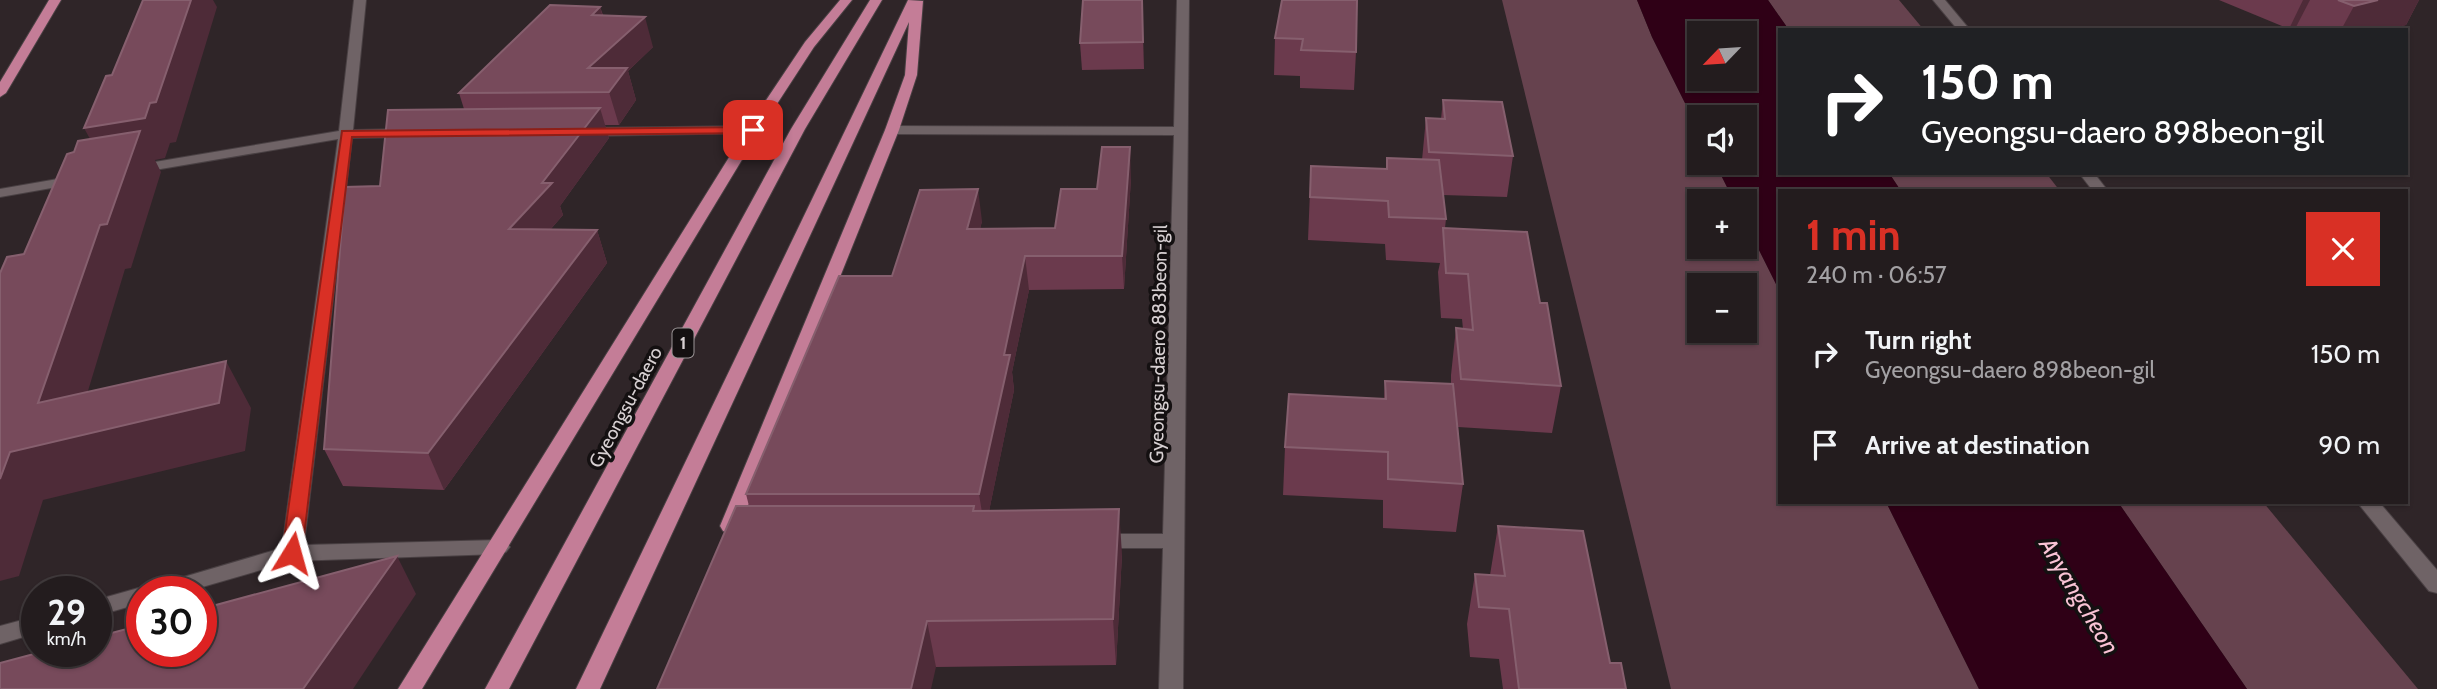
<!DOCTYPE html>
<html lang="en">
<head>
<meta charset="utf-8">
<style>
	:root { --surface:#231c1e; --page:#2f292b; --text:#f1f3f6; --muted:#a3a1a4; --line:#403a3c; --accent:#d93025 }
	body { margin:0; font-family:Cabin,sans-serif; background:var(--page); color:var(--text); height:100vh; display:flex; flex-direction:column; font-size:26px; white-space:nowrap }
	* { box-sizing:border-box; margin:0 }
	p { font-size:23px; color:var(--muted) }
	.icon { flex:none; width:38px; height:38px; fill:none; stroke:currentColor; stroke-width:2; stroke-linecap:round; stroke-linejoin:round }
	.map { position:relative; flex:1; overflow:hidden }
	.panel { position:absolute; left:1778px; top:189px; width:630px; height:315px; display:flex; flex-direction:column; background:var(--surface); border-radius:0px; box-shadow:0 2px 5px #0004,0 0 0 2px var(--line) }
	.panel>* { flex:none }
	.guide { position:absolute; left:1778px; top:28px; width:630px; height:147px; border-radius:0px; box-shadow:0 2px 5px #0004,0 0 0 2px var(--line); background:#202124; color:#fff; overflow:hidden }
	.needle { width:46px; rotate:245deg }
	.tools { position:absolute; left:1687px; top:21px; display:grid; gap:14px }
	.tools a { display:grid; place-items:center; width:70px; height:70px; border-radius:0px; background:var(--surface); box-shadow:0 2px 5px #0004,0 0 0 2px var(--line); font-size:35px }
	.speed { position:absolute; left:21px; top:576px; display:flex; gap:14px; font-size:35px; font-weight:700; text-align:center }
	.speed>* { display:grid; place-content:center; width:91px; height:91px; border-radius:50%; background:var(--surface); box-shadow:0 2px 5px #0004,0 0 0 2px var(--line); line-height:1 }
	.speed small { font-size:18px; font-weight:400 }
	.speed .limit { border:10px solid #d22; background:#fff; color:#111 }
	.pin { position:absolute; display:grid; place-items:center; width:60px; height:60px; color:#fff; margin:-30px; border-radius:14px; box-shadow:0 4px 10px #0006 }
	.me { position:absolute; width:77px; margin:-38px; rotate:8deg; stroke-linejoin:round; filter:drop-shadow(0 0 5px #0008) }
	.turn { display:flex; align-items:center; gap:24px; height:147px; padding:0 28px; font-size:32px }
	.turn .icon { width:91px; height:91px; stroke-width:2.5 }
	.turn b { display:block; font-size:49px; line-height:60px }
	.round { display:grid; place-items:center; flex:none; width:74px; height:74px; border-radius:0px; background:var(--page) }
	.overview { display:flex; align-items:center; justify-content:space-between; height:119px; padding:0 28px }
	h1 { font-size:42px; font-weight:800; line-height:52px; color:var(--accent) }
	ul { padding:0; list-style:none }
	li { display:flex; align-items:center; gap:21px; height:91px; padding:0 28px }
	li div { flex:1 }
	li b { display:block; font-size:26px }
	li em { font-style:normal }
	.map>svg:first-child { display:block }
	.green { fill:#66424e; fill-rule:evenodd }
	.water { fill:#2f0016; fill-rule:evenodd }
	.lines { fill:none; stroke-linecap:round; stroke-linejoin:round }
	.minor-casing { stroke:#494043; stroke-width:2 }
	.tertiary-casing { stroke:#494043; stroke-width:2 }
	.primary-casing { stroke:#494043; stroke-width:2 }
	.minor { fill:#6f6366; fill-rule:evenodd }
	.tertiary { fill:#6f6366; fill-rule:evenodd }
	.primary { fill:#c47d97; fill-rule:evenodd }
	.wall { fill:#6b3a4d }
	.shaded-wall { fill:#4e2b38 }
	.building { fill:#774a5b; stroke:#865f6e; stroke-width:2 }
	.route { fill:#d93025; stroke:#8d1f18; stroke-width:2 }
	.labels { text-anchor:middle; stroke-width:7; stroke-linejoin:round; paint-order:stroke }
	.shield { fill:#141011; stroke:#9c9698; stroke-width:2 }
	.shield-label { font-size:18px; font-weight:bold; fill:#d7d0d2 }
	.street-label { font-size:19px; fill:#d7d0d2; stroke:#141011 }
	.near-water-label { font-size:24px; font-style:italic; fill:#fac3d5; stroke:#141011 }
</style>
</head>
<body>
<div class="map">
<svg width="2437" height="689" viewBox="0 0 2437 689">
	<rect width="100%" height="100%" fill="#2f2528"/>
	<!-- green -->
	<g class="green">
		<path d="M1502,0H1637L1652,37L1699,131V163H1715L1734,201H1699V247H1745V222L1780,292V502H1886L1979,689H1671ZM1699,285H1745V331H1699Z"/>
		<polygon points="1768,0 1899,0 1924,30 1789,30"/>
		<polygon points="1889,173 2046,173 2060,191 1901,191"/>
		<polygon points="2118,502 2263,502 2418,689 2247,689"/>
	</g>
	<!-- water -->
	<g class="water">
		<path d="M1637,0H1768L1789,30H1780V173H1889L1901,191H1780V292L1745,222V201H1734L1715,163H1745V117H1699V131L1652,37ZM1699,33H1745V79H1699Z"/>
		<polygon points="1886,502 2118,502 2247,689 1979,689"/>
	</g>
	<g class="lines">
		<defs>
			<g id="minor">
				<polygon points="354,0 366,0 353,130 407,129 414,133 407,137 352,138 304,545 499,540 506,542 510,547 506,552 499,554 292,561 185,592 142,592 142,603 96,616 96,600 142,587 146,588 282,548 338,139 137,173 130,169 137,165 339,131"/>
				<polygon points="1177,0 1189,0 1183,689 1159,689 1163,548 1098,548 1091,546 1087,541 1091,536 1098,534 1163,534 1174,135 892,134 885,130 892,126 1174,127"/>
				<polygon points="753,126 760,130 758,133 585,136 578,132 585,128"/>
				<polygon points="75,176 82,180 80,183 0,197 0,189"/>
				<polygon points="37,616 37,633 0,644 0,626"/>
			</g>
			<g id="tertiary">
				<polygon points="1933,0 1945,0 1970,30 1958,30"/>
				<polygon points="2079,173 2094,173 2108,191 2093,191"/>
				<polygon points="2357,502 2379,502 2437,570 2437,593 2429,591"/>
			</g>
			<g id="primary">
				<polygon points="49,0 61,0 6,93 0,97 0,82"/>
				<polygon points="840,0 852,0 814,47 760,130 422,689 398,689 746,130 805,42"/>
				<polygon points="870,0 882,0 805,129 509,689 485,689 791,129"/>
				<polygon points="908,0 923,1 917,75 899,130 740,526 737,531 730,533 723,531 720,526 885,130 905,75 909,22 600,689 576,689"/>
			</g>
		</defs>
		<!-- minor casing -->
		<use href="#minor" class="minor-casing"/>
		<!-- tertiary casing -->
		<use href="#tertiary" class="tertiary-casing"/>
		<!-- primary casing -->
		<use href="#primary" class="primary-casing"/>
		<!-- minor -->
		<use href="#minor" class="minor"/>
		<!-- tertiary -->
		<use href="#tertiary" class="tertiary"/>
		<!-- primary -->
		<use href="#primary" class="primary"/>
	</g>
	<!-- wall -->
	<g class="wall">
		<polygon points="1142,0 1144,69 1082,70 1080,43"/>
		<polygon points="1282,0 1356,52 1354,90 1300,88 1300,76 1274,75 1275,38"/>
		<polygon points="2219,0 2419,0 2406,25 2385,30 2303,30 2296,27 2289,29"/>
		<polygon points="600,7 603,15 653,47 628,71 636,100 619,125 605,125 609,138 560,206 563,215 550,230 597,230 607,263 444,490 343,486 324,449 380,186 464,109 459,93"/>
		<polygon points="1443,100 1513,156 1507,197 1443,195 1446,219 1445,228 1540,303 1561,386 1552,433 1458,427 1463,484 1456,532 1383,528 1383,500 1283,495 1285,447 1384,399 1385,381 1451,384 1451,375 1456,328 1463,329 1462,319 1441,318 1438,272 1440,263 1386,260 1385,244 1308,240 1311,166 1386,169 1387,158 1422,160 1426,118 1441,119"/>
		<polygon points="2231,173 2250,173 2249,177"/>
		<polygon points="1131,178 1124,289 1029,290 1012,372 1014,390 989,511 1122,554 1116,665 936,667 749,506 746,494 892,276 982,221 980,229 1055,228 1097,189"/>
		<polygon points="1498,526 1610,663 1626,689 1503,689 1499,659 1470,657 1467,624 1475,574 1490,575"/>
	</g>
	<!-- shaded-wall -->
	<g class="shaded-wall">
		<polygon points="191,0 213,0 217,7 176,142 170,143 165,158 155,160 161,172 131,268 125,269 74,437 226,361 251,408 245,451 43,500 19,576 0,581 0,479 10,452 38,403 106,168 84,128"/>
		<polygon points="2303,0 2310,0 2296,27 2289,29"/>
		<polygon points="2378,0 2419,0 2406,25 2385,30 2341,30 2354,6"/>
		<polygon points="600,7 609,38 592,15"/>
		<polygon points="645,17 653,47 628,71 636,100 619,125 609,92 588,68"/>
		<polygon points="600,108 609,138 560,206 563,215 521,263 509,229 542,183"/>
		<polygon points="1130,147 1131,178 1124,289 1122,256"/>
		<polygon points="978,189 982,221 972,262 967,229"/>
		<polygon points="597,230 607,263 444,490 428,453"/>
		<polygon points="1025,256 1029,290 1012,372 1014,390 985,531 979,494 1004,355"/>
		<polygon points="1119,509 1122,554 1116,665 1113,619"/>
		<polygon points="397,556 416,594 353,689 303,689"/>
		<polygon points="927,621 936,667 931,689 911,689"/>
	</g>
	<!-- building -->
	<g class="building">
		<polygon points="143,0 191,0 156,102 150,103 145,118 84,128 106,76 112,75"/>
		<polygon points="1083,0 1142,0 1143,42 1080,43"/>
		<polygon points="1282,0 1357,0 1356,52 1301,50 1303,39 1275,38"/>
		<polygon points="2338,0 2378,0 2354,6"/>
		<polygon points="550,5 600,7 592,15 645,17 588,68 627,68 609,92 459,93"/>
		<polygon points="1443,100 1502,102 1513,156 1429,152 1426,118 1445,119"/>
		<polygon points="600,108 542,183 552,183 509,229 597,230 428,453 324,449 345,187 380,186 388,110"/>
		<polygon points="140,131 107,224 100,225 38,403 226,361 219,403 10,452 0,479 0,273 7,257 24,254 67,154 74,152 78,141"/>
		<polygon points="1102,147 1130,147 1122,256 1025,256 1004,355 1010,355 979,494 746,494 839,276 892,276 920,190 978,189 967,229 1055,228 1061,189 1097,189"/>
		<polygon points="1387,158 1439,160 1446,219 1389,217 1388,201 1310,197 1311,166 1387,169"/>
		<polygon points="1443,228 1527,232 1540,303 1547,303 1561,386 1461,379 1456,328 1473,330 1468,274 1446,273"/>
		<polygon points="1385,381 1453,384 1463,484 1388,479 1388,452 1285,447 1289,394 1386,399"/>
		<polygon points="736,506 974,506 973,511 1119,509 1113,619 927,621 911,689 657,689"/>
		<polygon points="1498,526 1583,531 1610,663 1621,663 1626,689 1519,689 1509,609 1479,607 1475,574 1505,576"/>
		<polygon points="397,556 303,689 0,689 0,663 45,651 96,651 96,637 142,625 142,651 201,651 201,609"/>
	</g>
	<!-- route -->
	<polygon class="route" points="753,127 758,128 758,133 352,137 302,553 299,558 285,558 282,553 342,131"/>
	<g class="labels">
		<!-- shield labels -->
		<rect class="shield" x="672.5" y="328.5" width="21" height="29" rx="5"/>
		<g class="shield-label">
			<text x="683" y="349">1</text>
		</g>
		<!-- street labels -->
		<g class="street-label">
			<text transform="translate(1158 344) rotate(-89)" y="7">Gyeongsu-daero 883beon-gil</text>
			<text transform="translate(625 407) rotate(-62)" y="7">Gyeongsu-daero</text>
		</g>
		<!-- near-water labels -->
		<g class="near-water-label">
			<text transform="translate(2079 596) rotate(59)" y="8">Anyangcheon</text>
		</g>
	</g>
</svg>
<div class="tools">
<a><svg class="needle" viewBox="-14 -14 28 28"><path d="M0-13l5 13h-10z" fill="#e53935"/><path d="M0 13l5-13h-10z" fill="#a3a1a4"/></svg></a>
<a><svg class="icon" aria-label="sound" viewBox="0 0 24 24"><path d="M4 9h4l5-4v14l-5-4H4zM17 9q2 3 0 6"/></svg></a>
<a>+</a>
<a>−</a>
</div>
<div class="speed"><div>29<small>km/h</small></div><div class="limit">30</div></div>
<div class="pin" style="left:753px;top:130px;background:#d93025"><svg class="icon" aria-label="arrive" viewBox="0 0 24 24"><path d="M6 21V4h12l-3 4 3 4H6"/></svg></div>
<svg class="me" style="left:292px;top:553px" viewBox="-20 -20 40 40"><path d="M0-17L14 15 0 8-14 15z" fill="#d93025" stroke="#fff" stroke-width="4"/></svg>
<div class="guide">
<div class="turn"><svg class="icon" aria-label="right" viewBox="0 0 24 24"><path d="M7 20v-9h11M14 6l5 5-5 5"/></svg><div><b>150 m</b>Gyeongsu-daero 898beon-gil</div></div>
</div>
<section class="panel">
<div class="overview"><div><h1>1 min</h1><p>240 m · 06:57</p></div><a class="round" style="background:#d93025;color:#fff"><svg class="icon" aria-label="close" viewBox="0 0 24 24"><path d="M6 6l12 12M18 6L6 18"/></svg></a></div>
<ul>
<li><svg class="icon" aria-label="right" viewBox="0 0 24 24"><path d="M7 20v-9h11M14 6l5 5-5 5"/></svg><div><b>Turn right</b><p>Gyeongsu-daero 898beon-gil</p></div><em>150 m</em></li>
<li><svg class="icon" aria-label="arrive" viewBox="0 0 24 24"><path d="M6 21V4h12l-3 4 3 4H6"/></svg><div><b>Arrive at destination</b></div><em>90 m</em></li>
</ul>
</section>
</div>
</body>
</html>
